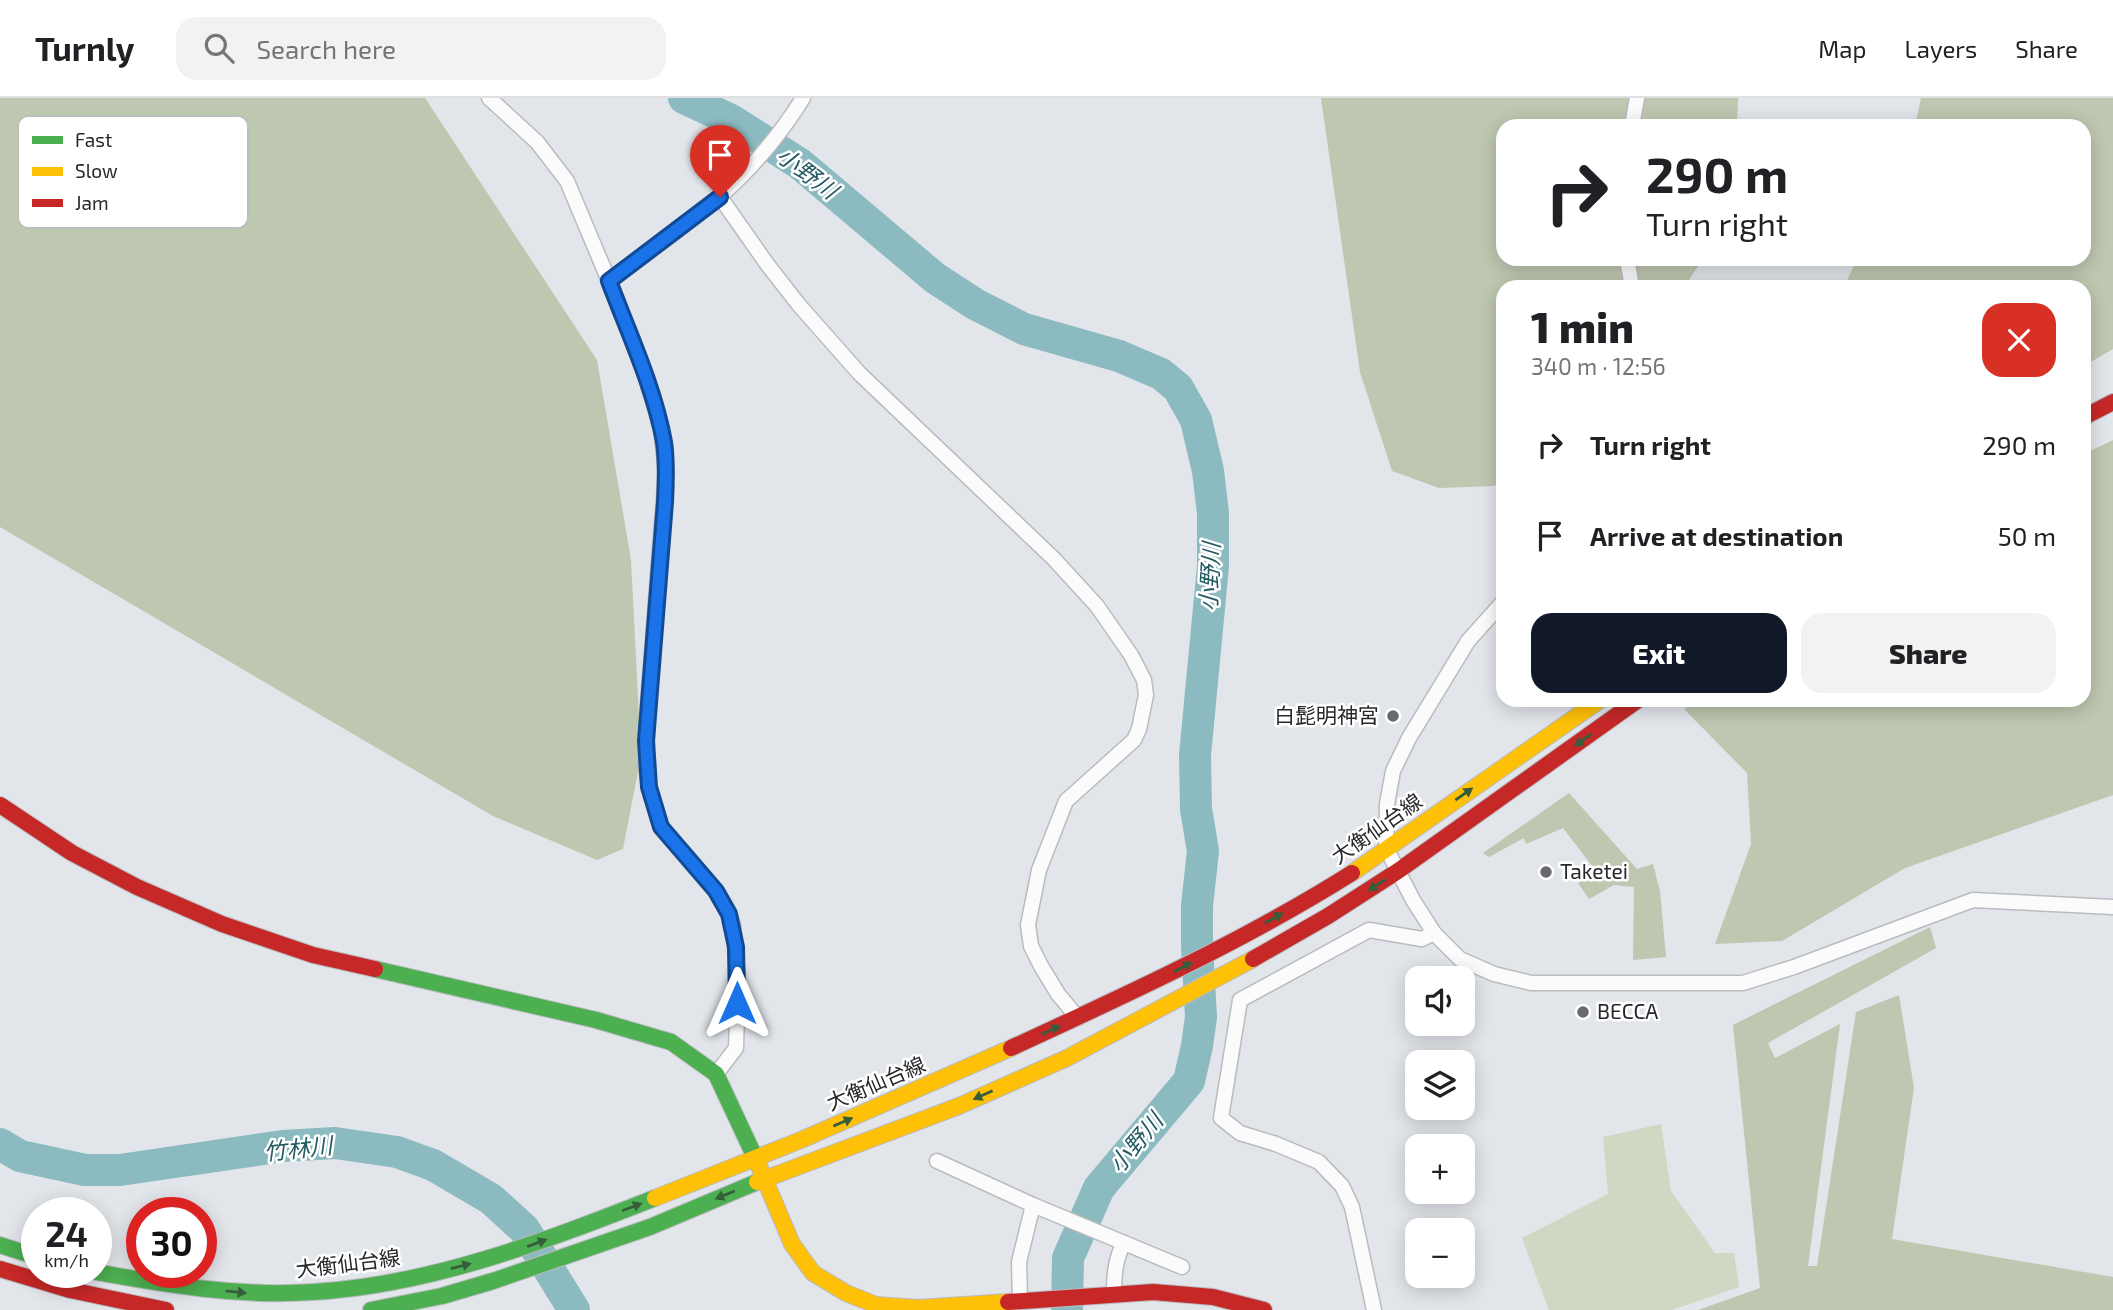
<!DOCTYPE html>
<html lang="en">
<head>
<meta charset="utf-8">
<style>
	:root { --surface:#fff; --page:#f2f2f2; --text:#202124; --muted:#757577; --line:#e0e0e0; --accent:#111827 }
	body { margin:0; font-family:"Exo 2","Noto Sans JP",sans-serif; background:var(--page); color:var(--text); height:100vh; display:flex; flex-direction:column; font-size:26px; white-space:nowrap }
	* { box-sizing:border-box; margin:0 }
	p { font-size:23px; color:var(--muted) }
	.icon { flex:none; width:38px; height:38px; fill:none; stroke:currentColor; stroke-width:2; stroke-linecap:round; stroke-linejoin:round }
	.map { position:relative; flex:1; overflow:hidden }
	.sheet { position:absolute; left:1496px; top:182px; width:595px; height:427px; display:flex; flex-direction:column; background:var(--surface); border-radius:21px; box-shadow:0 4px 18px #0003 }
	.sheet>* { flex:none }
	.banner { position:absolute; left:1496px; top:21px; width:595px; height:147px; border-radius:21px; box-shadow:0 4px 18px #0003; background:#fff; color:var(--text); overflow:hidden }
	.controls { position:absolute; left:1405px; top:868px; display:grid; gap:14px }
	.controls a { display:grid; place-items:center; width:70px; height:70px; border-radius:14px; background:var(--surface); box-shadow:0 4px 18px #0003; font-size:35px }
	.speed { position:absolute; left:21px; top:1099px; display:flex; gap:14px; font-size:35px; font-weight:700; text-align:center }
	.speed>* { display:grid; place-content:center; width:91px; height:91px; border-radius:50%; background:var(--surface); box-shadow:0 4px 18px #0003; line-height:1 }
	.speed small { font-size:18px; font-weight:400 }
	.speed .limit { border:10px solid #d22; background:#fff; color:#111 }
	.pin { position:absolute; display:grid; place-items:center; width:60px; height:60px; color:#fff; margin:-72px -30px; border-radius:50% 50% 50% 0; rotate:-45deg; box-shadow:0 0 7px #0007 }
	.pin .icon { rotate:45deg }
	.me { position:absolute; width:77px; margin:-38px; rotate:0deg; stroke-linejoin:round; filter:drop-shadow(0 0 5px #0008) }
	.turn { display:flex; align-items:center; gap:24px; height:147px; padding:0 35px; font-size:32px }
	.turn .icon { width:91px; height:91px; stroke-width:2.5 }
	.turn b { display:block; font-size:49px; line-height:60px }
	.round { display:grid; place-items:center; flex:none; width:74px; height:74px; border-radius:21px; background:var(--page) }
	.head { display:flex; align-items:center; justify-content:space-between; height:119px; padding:0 35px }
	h1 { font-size:42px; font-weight:800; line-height:52px }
	.cta { display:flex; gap:14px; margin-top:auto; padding:14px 35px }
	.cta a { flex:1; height:80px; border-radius:21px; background:var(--accent); color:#fff; font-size:28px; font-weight:800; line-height:80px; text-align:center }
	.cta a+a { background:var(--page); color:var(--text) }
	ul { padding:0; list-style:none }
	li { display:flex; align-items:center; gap:21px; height:91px; padding:0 35px }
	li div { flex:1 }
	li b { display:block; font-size:26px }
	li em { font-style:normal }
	header { display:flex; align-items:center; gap:42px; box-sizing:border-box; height:98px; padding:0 35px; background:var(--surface); border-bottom:2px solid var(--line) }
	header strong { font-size:33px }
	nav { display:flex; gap:38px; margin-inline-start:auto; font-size:24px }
	.search { width:490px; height:63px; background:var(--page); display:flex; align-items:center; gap:18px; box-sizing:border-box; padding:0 24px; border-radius:21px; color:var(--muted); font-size:26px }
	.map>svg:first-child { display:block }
	.green { fill:#cfd8c2 }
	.forest { fill:#bec7b0 }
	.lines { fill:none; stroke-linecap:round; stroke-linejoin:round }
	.river { stroke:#8cbac1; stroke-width:32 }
	.street-casing { stroke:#b9bbbf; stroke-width:17 }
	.fast-casing { stroke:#b9bbbf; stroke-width:18 }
	.slow-casing { stroke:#b9bbbf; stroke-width:18 }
	.jam-casing { stroke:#b9bbbf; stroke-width:18 }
	.street { stroke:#fbfbfc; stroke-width:14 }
	.fast { stroke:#4caf50; stroke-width:16 }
	.slow { stroke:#ffc107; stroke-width:16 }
	.jam { stroke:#c62828; stroke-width:16 }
	.oneway { fill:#365e3a }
	.route-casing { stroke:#114b97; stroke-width:18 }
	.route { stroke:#1a73e8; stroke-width:12 }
	.poi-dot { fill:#686a6e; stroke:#fff; stroke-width:2.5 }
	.labels { text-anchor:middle; stroke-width:5; stroke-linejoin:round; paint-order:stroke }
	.poi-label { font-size:21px; fill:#27282c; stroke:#fff; text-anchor:start }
	.street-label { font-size:21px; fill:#27282c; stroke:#fff }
	.water-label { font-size:23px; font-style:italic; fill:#245a61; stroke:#fff }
	.key { fill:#fff; stroke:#bebec0; stroke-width:2 }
	.key-label { font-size:19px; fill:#27282c }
</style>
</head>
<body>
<header>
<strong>Turnly</strong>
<div class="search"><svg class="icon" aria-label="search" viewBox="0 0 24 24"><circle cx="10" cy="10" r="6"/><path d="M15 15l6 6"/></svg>Search here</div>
<nav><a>Map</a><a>Layers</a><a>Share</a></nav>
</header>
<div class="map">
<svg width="2113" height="1212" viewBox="0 0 2113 1212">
	<rect width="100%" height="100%" fill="#e2e5ea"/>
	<!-- green -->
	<polygon class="green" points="1661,1026 1671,1093 1715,1155 1734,1155 1739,1189 1672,1212 1549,1212 1522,1140 1608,1096 1603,1039"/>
	<!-- forest -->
	<g class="forest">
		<polygon points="0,0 425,0 597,262 631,462 641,658 623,751 597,762 493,718 0,429"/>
		<polygon points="1321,0 1738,0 1737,28 1503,28 1503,161 1703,161 1684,189 1503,189 1503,382 1494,388 1439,390 1392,373 1360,274"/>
		<polygon points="1921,0 2113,0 2113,251 2084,268 2084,189 1844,189 1857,161 2084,161 2084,28 1915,28"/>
		<polygon points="2113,342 2113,697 1905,770 1782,843 1715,846 1751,746 1747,675 1684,611 1699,602 2084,602 2084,356"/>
		<polygon points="1569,695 1637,771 1653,766 1660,793 1666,859 1633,862 1634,789 1614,787 1589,801 1578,785 1596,773 1563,730 1526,746 1524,740 1489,759 1483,755"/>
		<polygon points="1930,829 1936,850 1768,945 1775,960 1840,926 1808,1168 1817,1168 1856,914 1899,897 1914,990 1892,1141 2113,1179 2113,1212 1698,1212 1760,1190 1733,927"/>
	</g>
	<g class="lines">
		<!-- river -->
		<g class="river">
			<polyline points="684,0 731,22 800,66 935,180 975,206 1024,231 1119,258 1161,276 1178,290 1196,322 1208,373 1213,415 1213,468 1195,657 1196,711 1203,753 1197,808 1197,848 1201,919 1197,948 1189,983 1099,1090 1068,1160 1067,1212"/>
			<polyline points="0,1046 20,1058 85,1072 120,1072 283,1048 335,1045 397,1054 433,1067 491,1101 524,1131 574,1212"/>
		</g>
		<defs>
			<g id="street">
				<polyline points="489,0 537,44 567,83 609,183 646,279 661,330 666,374 648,606 646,669 649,689 661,729 716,793 729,816 733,827 738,882 736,950 716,976"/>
				<polyline points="1632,28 1637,0"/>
				<polyline points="720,99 767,166 799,207 859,275 1054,461 1097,508 1131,557 1144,582 1146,597 1139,631 1134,642 1066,703 1039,772 1028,827 1031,848 1041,868 1058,896 1078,920"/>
				<polyline points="1627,161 1632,189"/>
				<path d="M609,183C646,155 685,129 720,98C751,72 782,34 803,0"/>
				<polyline points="1503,504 1468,543 1409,640 1393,673 1387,706 1386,750 1413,802 1434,835 1460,861 1494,876 1531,885 1743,885 1794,869 1973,802 2113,809"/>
				<polyline points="937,1063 1033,1107 1182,1169"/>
				<path d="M1114,1196C1114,1178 1115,1161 1124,1145"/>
				<polyline points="1020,1203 1019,1164 1033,1107"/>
				<polyline points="1374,1212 1352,1109 1342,1088 1319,1064 1276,1046 1240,1035 1221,1020 1240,902 1369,832 1422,841 1434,835"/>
			</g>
			<g id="fast">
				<polyline points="375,871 596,922 671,944 716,976 759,1068"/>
				<polyline points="0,1147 37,1159"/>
				<path d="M96,1174C167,1187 240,1199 313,1194C432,1187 545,1143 655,1100"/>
				<polyline points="371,1212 442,1198 493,1183 650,1129 757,1084"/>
			</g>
			<g id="slow">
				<polyline points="1352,775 1600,602"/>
				<polyline points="759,1068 792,1146 813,1175 846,1195 876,1207 918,1210 1008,1204"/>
				<polyline points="757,1084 959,1008 1067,960 1253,861"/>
				<polyline points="655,1100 801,1042 1011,950"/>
			</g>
			<g id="jam">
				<polyline points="2084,319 2113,304"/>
				<polyline points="0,707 72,755 137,789 222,826 313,857 375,871"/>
				<polyline points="1253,861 1328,818 1398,773 1638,602"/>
				<path d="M1011,950C1126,897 1244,843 1352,775"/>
				<polyline points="0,1171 70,1192 166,1212"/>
				<polyline points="1008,1204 1153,1194 1213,1199 1264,1212"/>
			</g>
		</defs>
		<!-- street casing -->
		<use href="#street" class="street-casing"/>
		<!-- fast casing -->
		<use href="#fast" class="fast-casing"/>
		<!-- slow casing -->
		<use href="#slow" class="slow-casing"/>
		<!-- jam casing -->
		<use href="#jam" class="jam-casing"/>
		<!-- street -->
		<use href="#street" class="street"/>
		<!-- fast -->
		<use href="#fast" class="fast"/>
		<!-- slow -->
		<use href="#slow" class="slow"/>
		<!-- jam -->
		<use href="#jam" class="jam"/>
	</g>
	<!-- one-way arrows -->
	<defs><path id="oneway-solid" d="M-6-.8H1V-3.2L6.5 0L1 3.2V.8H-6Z" transform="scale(1.75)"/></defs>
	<g class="oneway">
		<use href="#oneway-solid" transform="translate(1583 642) rotate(145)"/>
		<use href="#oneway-solid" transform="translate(1464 696) rotate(-35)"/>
		<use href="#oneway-solid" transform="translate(1377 787) rotate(147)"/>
		<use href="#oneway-solid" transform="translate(1274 820) rotate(-29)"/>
		<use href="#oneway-solid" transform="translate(1183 869) rotate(-27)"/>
		<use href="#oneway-solid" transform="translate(1051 932) rotate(-25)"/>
		<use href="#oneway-solid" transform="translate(983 997) rotate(156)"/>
		<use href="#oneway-solid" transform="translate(843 1024) rotate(-23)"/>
		<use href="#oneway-solid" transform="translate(725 1097) rotate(158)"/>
		<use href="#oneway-solid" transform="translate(632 1109) rotate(-21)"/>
		<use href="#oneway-solid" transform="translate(537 1145) rotate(-20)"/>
		<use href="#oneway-solid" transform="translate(461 1168) rotate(-14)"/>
		<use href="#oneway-solid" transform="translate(236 1194) rotate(6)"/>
	</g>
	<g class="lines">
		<defs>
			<path id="route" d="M720,99L609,183C629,236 654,289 664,344C667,364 666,384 665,404L646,643L649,689L661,729L716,793L729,816L736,849L737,905"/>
		</defs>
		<!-- route casing -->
		<use href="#route" class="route-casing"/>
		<!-- route -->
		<use href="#route" class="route"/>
	</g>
	<!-- markers -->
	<g class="poi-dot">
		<circle cx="1393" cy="618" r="7"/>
		<circle cx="1546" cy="774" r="7"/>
		<circle cx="1583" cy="914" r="7"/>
	</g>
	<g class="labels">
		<!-- poi labels -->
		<g class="poi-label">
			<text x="1379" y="625" text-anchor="end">白髭明神宮</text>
			<text x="1560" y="781">Taketei</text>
			<text x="1597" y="921">BECCA</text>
		</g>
		<!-- street labels -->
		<g class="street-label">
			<text transform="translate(1377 731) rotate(-35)" y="7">大衡仙台線</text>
			<text transform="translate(876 986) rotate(-23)" y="7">大衡仙台線</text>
			<text transform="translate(348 1166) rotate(-7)" y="7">大衡仙台線</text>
		</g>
		<!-- water labels -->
		<g class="water-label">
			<text transform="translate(807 75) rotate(37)" y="8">小野川</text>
			<text transform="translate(1210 479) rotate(-87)" y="8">小野川</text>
			<text transform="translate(1136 1045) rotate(-50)" y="8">小野川</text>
			<text transform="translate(298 1051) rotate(-6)" y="8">竹林川</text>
		</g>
	</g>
	<!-- legend -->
	<rect x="18" y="18" width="230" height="112" rx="10" class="key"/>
	<rect x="32" y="38" width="31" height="8" fill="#4caf50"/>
	<rect x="32" y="69" width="31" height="9" fill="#ffc107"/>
	<rect x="32" y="101" width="31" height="8" fill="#c62828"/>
	<g class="key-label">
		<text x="75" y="49">Fast</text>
		<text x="75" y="80">Slow</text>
		<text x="75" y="112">Jam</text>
	</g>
</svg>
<div class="controls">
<a><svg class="icon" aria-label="sound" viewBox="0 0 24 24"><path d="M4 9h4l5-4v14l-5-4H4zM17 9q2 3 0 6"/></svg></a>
<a><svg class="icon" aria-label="layers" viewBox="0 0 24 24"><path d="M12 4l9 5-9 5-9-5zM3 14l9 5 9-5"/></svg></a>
<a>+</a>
<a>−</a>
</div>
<div class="speed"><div>24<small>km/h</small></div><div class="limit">30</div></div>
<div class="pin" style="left:720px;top:99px;background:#d93025"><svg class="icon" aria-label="arrive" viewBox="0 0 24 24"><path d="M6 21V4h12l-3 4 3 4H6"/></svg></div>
<svg class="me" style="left:737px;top:905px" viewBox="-20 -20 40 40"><path d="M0-17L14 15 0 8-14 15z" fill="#1a73e8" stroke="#fff" stroke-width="4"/></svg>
<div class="banner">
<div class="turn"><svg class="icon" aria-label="right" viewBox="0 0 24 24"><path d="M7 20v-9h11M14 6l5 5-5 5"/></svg><div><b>290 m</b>Turn right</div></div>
</div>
<section class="sheet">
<div class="head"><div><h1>1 min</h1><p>340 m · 12:56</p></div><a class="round" style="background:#d93025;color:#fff"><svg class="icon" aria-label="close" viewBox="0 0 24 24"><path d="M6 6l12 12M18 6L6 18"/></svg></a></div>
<ul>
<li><svg class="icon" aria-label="right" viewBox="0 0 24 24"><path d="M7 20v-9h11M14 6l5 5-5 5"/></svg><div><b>Turn right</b></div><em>290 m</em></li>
<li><svg class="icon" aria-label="arrive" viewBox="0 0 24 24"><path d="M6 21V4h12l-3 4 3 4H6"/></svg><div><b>Arrive at destination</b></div><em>50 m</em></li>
</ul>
<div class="cta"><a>Exit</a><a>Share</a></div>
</section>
</div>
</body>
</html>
